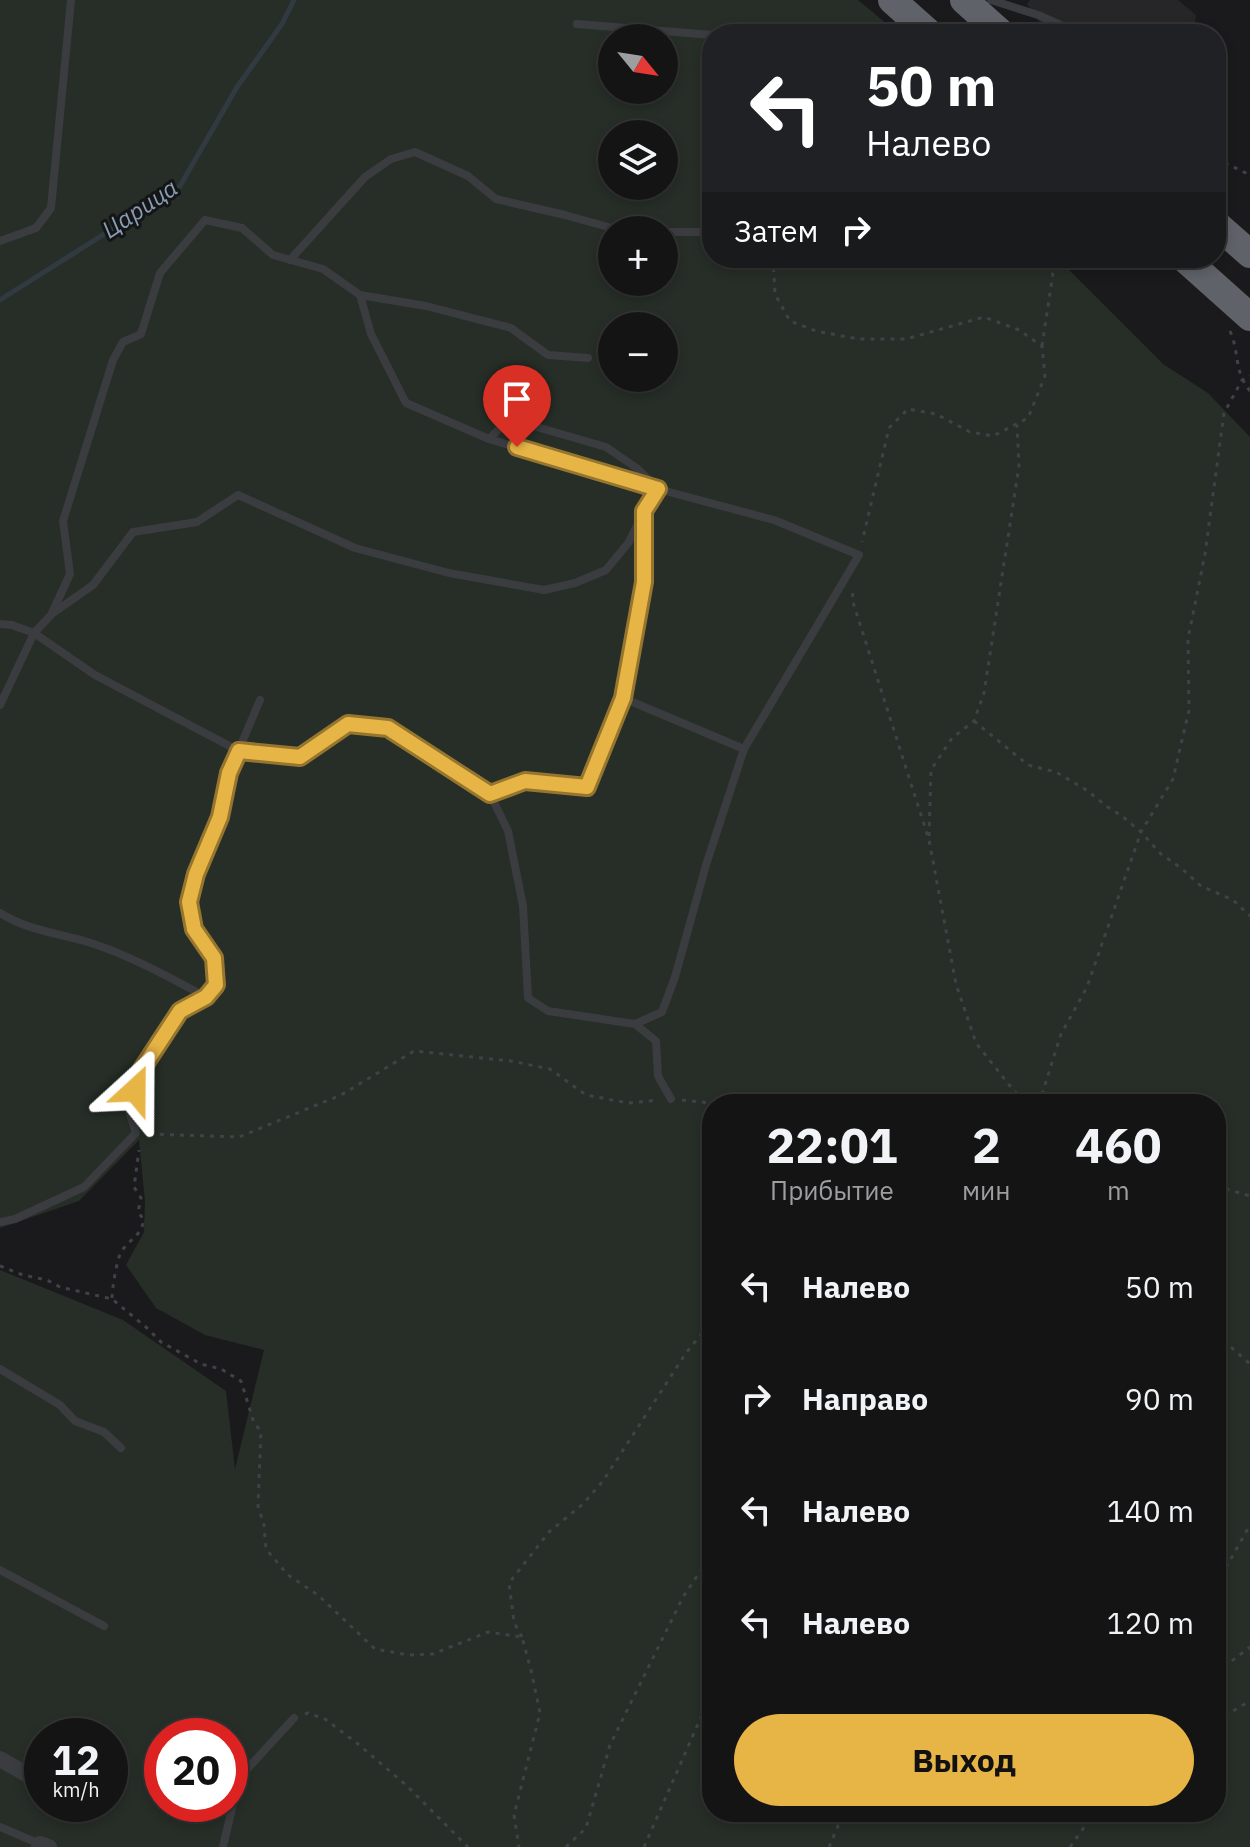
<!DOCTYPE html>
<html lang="ru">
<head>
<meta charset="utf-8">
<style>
	:root { --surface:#141415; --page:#1d1d1e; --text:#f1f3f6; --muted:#9d9ea0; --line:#333334; --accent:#e7b546 }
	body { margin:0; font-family:"IBM Plex Sans",sans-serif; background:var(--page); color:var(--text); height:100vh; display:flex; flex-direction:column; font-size:30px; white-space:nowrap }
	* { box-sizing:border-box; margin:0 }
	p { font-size:26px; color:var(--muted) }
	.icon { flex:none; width:44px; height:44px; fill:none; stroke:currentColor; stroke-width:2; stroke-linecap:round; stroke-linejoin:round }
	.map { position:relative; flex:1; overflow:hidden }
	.side { position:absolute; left:702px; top:1094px; width:524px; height:728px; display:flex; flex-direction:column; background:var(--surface); border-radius:32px; box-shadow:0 4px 12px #0003,0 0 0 2px var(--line) }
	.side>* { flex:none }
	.guide { position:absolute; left:702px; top:24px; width:524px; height:244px; border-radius:32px; box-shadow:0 4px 12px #0003,0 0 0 2px var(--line); background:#202124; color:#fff; overflow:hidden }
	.needle { width:52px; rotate:120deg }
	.controls { position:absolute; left:598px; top:24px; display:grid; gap:16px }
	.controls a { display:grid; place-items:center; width:80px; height:80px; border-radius:50%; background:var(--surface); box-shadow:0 4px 12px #0003,0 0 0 2px var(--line); font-size:40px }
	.speed { position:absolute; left:24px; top:1718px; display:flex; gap:16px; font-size:40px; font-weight:700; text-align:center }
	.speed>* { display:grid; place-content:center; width:104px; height:104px; border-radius:50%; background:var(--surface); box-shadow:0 4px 12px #0003,0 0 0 2px var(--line); line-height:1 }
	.speed small { font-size:20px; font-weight:400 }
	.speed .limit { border:12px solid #d22; background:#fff; color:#111 }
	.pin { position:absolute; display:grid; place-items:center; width:68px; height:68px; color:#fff; margin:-82px -34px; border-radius:50% 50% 50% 0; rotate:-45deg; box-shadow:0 0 8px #0007 }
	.pin .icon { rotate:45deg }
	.me { position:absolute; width:88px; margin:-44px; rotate:24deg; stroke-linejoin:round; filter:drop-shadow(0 0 6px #0008) }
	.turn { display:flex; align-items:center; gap:28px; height:168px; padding:0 32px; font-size:36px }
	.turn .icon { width:104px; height:104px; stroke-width:2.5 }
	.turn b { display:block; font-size:56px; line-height:68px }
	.then { display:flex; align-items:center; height:76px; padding:0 32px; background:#0003; gap:16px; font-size:30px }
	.eta { display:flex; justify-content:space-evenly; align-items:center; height:136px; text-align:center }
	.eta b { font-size:48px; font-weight:700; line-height:56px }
	.cta { display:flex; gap:16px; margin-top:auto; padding:16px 32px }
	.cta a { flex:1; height:92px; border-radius:48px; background:var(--accent); color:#111; font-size:32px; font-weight:700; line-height:92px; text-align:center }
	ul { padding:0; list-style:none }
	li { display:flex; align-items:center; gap:24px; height:112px; padding:0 32px }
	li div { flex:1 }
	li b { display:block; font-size:30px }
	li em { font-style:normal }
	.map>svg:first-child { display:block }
	.built { fill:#262629 }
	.green { fill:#262e27; fill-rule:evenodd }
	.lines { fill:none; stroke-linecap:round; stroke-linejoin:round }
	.stream { stroke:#323a41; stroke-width:5 }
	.path { stroke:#414247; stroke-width:3; stroke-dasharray:4 6; stroke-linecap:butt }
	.service { stroke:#3b3c40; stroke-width:8 }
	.minor { stroke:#3b3c40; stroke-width:16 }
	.trunk { stroke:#5f6268; stroke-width:28 }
	.route-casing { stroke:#96762e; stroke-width:20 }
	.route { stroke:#e7b546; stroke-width:14 }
	.labels { text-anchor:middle; stroke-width:6; stroke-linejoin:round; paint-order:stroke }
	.water-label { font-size:24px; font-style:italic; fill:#879db2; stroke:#151517 }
</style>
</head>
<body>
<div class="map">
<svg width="1250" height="1847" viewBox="0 0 1250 1847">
	<rect width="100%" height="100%" fill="#1a1a1c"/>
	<!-- built -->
	<polygon class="built" points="1030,0 1178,0 1196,15 1194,34 1048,34 1027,4"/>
	<!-- green -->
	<path class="green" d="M0,0H858L899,34H712V258H1057L1163,364L1208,393L1250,437V1847H0V1270L123,1320L226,1391L235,1469L264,1350L205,1335L156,1308L126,1265L144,1232L145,1202L139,1140L79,1201L0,1228ZM612,38H664V90H612ZM612,134H664V186H612ZM612,230H664V282H612ZM612,326H664V378H612ZM712,1104H1216V1812H712ZM42,1736H110V1804H42ZM162,1736H230V1804H162Z"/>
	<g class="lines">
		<!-- stream -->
		<polyline class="stream" points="0,300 180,186 237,87 282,24 294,0"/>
		<!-- path -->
		<g class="path">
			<polyline points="1216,168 1225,163 1250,175"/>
			<polyline points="773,258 775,294 790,321 816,331 858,339 906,339 984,317 1019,330 1042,346 1045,376 1028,418 993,436 970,432 936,414 908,409 889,428 862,542"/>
			<path d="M1230,331C1240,354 1233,369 1250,391"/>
			<polyline points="1042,346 1053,273 1067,258"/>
			<polyline points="853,593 852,599 929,840 956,984 976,1043 1014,1091 1031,1104"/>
			<polyline points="974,721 1028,765 1056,772 1088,791 1106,806 1122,816 1141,832 1161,854 1181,868 1201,886 1233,900 1250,916"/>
			<polyline points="929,836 931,770 952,738 974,721 984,693 1019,466 1017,425"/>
			<polyline points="682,1100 722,1104"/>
			<polyline points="1039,1104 1061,1034 1087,987 1141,832 1173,779 1189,710 1188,639 1205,554 1224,413 1242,380 1250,376"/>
			<polyline points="150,1134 239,1137 341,1095 414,1051 511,1061 550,1069 586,1095 628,1103 659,1100"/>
			<polyline points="1216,1186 1250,1196"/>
			<polyline points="0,1266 23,1275 47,1280 60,1287 112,1299 147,1328 161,1342 201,1364 221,1369 241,1381 254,1423 261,1431 258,1506 264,1525 266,1549 288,1575 318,1595 375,1649 409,1655 433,1654 488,1632 522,1637 531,1670 540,1713 514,1815 519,1847"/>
			<path d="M112,1298C112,1289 117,1259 121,1252C130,1238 140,1238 144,1220L138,1212L141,1198L134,1187L139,1150"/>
			<polyline points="1216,1334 1250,1364"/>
			<polyline points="1216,1585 1250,1525"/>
			<polyline points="522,1637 514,1622 509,1583 549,1532 583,1504 603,1481 686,1353 712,1321"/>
			<polyline points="1216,1673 1250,1647"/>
			<polyline points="305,1714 308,1713 325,1719 358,1744 406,1785 468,1847"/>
			<polyline points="1216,1721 1250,1701"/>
			<polyline points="566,1847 586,1828 610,1745 683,1597 712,1554"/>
			<polyline points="644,1847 712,1692"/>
			<polyline points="829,1847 844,1812"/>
			<polyline points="1070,1847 1095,1812"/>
		</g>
		<!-- service -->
		<g class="service">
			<polyline points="991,0 1038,15 1081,34"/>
			<polyline points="577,24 712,35"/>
			<polyline points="664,232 712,232"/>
			<polyline points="0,241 36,228 51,208 71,0"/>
			<polyline points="290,260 365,177 391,159 415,152 468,176 496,199 565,215 619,230"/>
			<polyline points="360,295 371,334 406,403 489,439 658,489 774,520 859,555 744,749 706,865 675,977 662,1012 635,1024 548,1011 528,998 523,906 508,831 490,794 388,728 348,724 300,757 239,751 95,675 34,633 51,615 70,574 63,521 113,360 123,342 141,334 160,273 205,220 242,228 273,255 323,269 360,295 426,306 511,328 548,355 588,358"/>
			<polyline points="53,613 93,585 133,532 197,522 238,495 355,548 449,573 544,590 575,583 606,570 629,542 644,511 658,489 638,469 606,447 516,421 501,427 489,439"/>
			<polyline points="0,624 12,625 34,633 0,705"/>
			<polyline points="623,698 744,749"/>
			<polyline points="490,794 525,781 587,787 623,698 644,582 644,515"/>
			<path d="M0,913C27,930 57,933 88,942C129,955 167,976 206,997"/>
			<polyline points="635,1024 656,1041 658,1076 671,1099"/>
			<polyline points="0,1222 15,1219 84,1187 136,1133 129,1111 142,1069 180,1011 206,997 216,985 214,958 194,929 189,902 196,874 220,817 229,773 260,700"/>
			<polyline points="0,1369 60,1405 75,1421 104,1432 121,1448"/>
			<polyline points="0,1570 104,1626"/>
			<polyline points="0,1827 40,1844"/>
			<polyline points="223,1847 239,1778 294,1718"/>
		</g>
		<!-- minor -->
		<g class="minor">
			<polyline points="0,1759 42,1783"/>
			<polyline points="39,1847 40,1844 49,1847"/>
		</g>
		<!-- trunk -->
		<g class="trunk">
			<polyline points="892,0 930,34"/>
			<polyline points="964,0 1002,34"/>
			<polyline points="1216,224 1250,254"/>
			<polyline points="1184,258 1250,317"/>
		</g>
	</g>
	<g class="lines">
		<defs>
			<polyline id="route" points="135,1090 142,1069 180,1011 206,997 216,985 214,958 194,929 189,902 196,874 220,817 229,773 239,751 300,757 348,724 388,728 490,794 525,781 587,787 623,698 644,582 644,511 658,489 517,447"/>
		</defs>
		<!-- route casing -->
		<use href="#route" class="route-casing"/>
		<!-- route -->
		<use href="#route" class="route"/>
	</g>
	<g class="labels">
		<!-- water labels -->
		<g class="water-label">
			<text transform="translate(140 209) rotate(-34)" y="8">Царица</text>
		</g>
	</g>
</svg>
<div class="controls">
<a><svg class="needle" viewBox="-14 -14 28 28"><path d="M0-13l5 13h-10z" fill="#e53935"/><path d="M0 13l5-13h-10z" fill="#9d9ea0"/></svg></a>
<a><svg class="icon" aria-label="layers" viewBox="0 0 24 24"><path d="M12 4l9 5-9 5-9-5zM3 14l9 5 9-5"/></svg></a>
<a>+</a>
<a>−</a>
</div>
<div class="speed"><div>12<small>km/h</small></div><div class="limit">20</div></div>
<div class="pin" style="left:517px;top:447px;background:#d93025"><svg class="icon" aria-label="arrive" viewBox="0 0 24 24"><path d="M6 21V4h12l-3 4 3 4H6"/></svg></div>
<svg class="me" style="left:135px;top:1090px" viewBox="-20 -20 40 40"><path d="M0-17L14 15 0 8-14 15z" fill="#e7b546" stroke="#fff" stroke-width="4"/></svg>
<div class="guide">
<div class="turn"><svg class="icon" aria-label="left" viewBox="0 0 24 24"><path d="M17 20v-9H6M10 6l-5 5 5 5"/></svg><div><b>50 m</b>Налево</div></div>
<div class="then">Затем<svg class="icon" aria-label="right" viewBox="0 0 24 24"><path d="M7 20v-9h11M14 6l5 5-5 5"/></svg></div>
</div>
<section class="side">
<div class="eta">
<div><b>22:01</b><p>Прибытие</p></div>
<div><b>2</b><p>мин</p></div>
<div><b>460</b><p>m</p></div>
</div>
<ul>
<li><svg class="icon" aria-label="left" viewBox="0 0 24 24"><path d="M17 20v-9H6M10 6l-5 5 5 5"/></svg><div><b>Налево</b></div><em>50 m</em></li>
<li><svg class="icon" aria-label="right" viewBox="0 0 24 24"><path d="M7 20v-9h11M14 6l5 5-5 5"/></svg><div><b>Направо</b></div><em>90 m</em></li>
<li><svg class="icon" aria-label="left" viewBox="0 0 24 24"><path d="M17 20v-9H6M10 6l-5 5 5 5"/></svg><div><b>Налево</b></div><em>140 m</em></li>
<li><svg class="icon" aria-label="left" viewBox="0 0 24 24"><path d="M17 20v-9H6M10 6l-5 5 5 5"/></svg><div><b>Налево</b></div><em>120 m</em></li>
</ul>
<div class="cta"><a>Выход</a></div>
</section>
</div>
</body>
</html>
